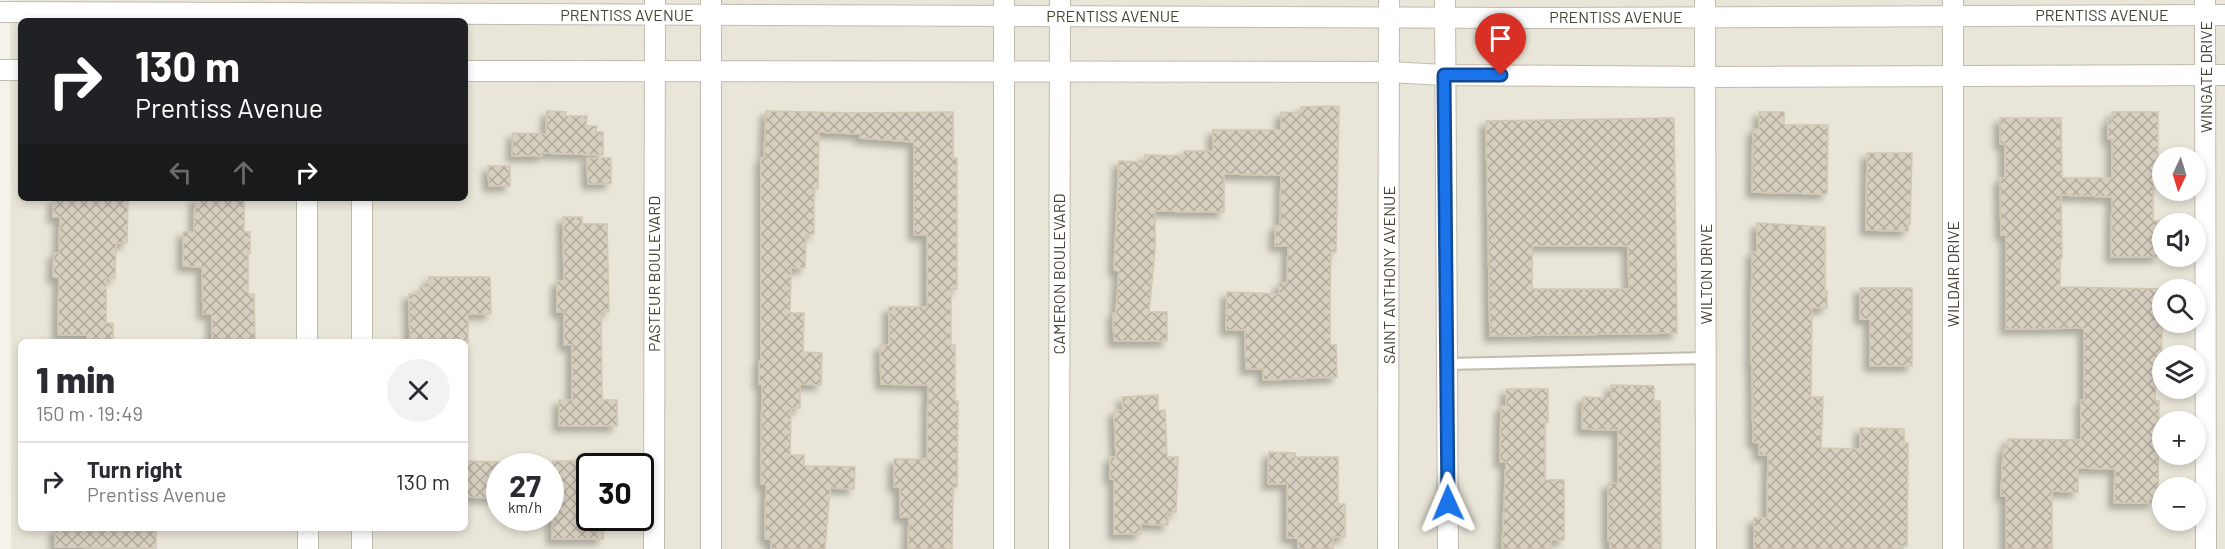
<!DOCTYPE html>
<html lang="en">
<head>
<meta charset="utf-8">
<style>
	:root { --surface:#fff; --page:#f2f2f3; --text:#2b2b33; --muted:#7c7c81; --line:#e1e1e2 }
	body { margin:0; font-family:Barlow,sans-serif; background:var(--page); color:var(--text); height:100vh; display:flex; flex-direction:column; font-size:22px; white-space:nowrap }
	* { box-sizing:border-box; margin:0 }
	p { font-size:20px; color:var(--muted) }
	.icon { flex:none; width:33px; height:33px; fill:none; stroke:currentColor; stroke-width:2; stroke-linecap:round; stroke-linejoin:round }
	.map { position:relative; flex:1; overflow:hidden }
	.side { position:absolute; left:18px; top:339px; width:450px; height:192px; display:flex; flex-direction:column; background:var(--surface); border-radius:9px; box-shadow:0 3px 9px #0003 }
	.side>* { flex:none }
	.hud { position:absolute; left:18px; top:18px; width:450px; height:183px; border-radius:9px; box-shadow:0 3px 9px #0003; background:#202124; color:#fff; overflow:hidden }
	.needle { width:39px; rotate:184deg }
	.tools { position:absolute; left:2152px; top:147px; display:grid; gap:12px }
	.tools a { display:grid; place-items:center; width:54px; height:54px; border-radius:50%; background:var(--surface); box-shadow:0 3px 9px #0003; font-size:30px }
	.speed { position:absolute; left:486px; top:453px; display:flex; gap:12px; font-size:30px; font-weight:700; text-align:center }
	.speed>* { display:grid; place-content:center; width:78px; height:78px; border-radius:50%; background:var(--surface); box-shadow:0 3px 9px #0003; line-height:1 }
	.speed small { font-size:15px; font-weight:400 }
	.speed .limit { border:3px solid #111; border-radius:9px; background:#fff; color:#111 }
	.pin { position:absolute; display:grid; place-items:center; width:51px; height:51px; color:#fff; margin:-62px -26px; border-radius:50% 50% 50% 0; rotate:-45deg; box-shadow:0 0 6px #0007 }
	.pin .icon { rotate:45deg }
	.me { position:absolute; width:66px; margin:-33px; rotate:359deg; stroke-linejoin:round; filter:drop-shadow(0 0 4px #0008) }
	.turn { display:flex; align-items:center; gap:21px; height:126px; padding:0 18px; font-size:27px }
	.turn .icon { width:78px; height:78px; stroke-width:2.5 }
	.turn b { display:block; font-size:42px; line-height:51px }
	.lanes { display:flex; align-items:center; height:57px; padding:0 18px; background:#0003; justify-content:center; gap:30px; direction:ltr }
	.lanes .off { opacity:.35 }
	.round { display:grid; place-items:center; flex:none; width:63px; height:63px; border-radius:32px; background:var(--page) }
	.headline { display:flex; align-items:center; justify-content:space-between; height:102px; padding:0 18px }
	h1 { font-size:36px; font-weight:800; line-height:45px }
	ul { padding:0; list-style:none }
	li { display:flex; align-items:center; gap:18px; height:78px; padding:0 18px; border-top:2px solid var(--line) }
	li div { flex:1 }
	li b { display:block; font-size:22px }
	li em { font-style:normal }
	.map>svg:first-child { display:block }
	.residential { fill:#e9e5d8; fill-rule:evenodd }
	.building { fill:url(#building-cross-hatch); stroke:#d2c7b3; stroke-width:1.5; fill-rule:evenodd; filter:url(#shadow) }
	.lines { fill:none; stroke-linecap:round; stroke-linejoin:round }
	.lane-casing { stroke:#c1bbad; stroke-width:14 }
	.street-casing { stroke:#c1bbad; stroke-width:22 }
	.lane { stroke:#fff; stroke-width:10 }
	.street { stroke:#fff; stroke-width:20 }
	.route-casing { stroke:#114b97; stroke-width:15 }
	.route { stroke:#1a73e8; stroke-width:10 }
	.labels { text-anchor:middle; stroke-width:6; stroke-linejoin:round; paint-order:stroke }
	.street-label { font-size:16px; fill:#494438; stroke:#fff }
</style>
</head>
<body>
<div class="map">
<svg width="2225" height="549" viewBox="0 0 2225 549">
	<defs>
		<pattern id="building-cross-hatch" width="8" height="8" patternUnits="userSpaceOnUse" patternTransform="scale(1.5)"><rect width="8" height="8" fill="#d7cfc0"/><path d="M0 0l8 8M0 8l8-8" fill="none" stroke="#b0aa9d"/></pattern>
		<filter id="shadow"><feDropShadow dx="-5.5" dy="5.5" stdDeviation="3" flood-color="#0004"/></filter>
	</defs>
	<rect width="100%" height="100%" fill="#f5f2ea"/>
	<!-- residential -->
	<path class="residential" d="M10,0H2225V549H11ZM21,21H465V198H21ZM2163,158H2196V190H2163ZM2163,224H2196V256H2163ZM2163,290H2196V322H2163ZM21,342H465V528H21ZM2163,356H2196V388H2163ZM2163,422H2196V454H2163ZM500,466H550V518H500ZM590,466H640V518H590ZM2163,488H2196V520H2163Z"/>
	<!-- building -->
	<g class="building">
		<polygon points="1339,106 1336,252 1331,252 1330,295 1330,345 1336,345 1337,377 1263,380 1263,369 1246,369 1245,330 1226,330 1227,292 1279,294 1279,283 1287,283 1288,246 1275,246 1275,226 1280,226 1281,175 1224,174 1224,212 1155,211 1155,250 1149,312 1167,312 1167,341 1114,341 1113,313 1116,313 1119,271 1114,270 1119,161 1144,162 1145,155 1184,156 1184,151 1213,151 1213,130 1281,130 1281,112 1301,113 1301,107"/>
		<polygon points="547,111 566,112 565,116 587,116 586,126 597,126 596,132 603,132 603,155 542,153 542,156 512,156 513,133 546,134"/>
		<polygon points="766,111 855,113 953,112 953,158 957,158 957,289 951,289 951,345 955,345 955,401 958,401 957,487 953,487 952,549 908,549 909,517 900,517 900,487 894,487 894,459 927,459 928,385 881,384 880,345 889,345 889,307 927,307 927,235 914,235 914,142 860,138 860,134 819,132 818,189 814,189 814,234 806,234 805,268 791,268 790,313 804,313 803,352 822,353 821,385 800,384 800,408 791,408 790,455 804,455 804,466 855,467 854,489 830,488 825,549 771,549 771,539 765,539 766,484 761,484 762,384 759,384 759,361 761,361 761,158 764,158"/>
		<polygon points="1759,112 1784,112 1784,125 1828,125 1827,194 1752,192 1753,129 1759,129"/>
		<polygon points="2112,112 2158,112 2158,185 2153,186 2153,221 2159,221 2158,257 2111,257 2112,197 2061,195 2062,258 2060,258 2060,287 2163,289 2161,365 2156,365 2155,401 2159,401 2158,494 2154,494 2154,503 2114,503 2115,469 2078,468 2078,492 2052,491 2052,549 2006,549 2006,496 2001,496 2003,454 2004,448 2007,448 2008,439 2081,440 2081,400 2084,400 2084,328 2006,329 2006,235 2001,235 2000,178 2005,178 2005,144 2000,144 2000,118 2061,118 2062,178 2112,178 2112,139 2108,139 2108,120 2112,120"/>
		<path d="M1674,118L1677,333L1490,336L1486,121ZM1532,246H1628L1629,289H1532Z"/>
		<polygon points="1867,153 1912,153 1910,224 1908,224 1908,231 1866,230"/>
		<polygon points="587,158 611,158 611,183 588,184"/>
		<polygon points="488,166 510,166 510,186 489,186"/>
		<polygon points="61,198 128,198 127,243 116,243 115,278 106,278 106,323 113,323 113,342 87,342 87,335 58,335 59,277 53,277 54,253 59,253 60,217 53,217 54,199"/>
		<polygon points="195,198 244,198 244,232 250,232 250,253 248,253 248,294 254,294 255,342 212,342 212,314 203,314 202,267 183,266 183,232 194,232"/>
		<polygon points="563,217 582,217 582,224 607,224 609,312 601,312 602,400 617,400 617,426 559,426 559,400 572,400 572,345 564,345 564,312 557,312 557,281 564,281"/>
		<polygon points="1757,223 1825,227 1825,291 1827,291 1827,308 1812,308 1811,397 1823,397 1821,448 1860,449 1860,428 1904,429 1904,443 1908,443 1907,546 1900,546 1901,549 1754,549 1754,518 1767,518 1768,455 1759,455 1759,443 1753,442 1752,364 1751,364 1752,252 1757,252"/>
		<polygon points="429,277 490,277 491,314 468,314 468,342 410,342 409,294 420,294 420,287 430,287"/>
		<polygon points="1860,288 1912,288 1912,366 1870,366 1870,319 1860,319"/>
		<polygon points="1611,385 1654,386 1654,401 1660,401 1661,549 1610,549 1610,541 1608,541 1608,483 1618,483 1618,430 1582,429 1583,397 1611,398"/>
		<polygon points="1506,389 1548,389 1548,422 1545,422 1545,480 1564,480 1564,540 1551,540 1551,549 1502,549 1506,462 1500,462 1501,406 1506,406"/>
		<polygon points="1158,395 1158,411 1165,410 1167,457 1178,457 1176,512 1168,512 1168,525 1141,524 1141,534 1114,534 1114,479 1110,479 1110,457 1116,457 1114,411 1123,410 1122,397"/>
		<polygon points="1269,452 1295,453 1295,457 1338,457 1338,504 1345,504 1345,537 1333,537 1333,549 1298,549 1298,538 1287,538 1287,484 1268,484"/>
		<polygon points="465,461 500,462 500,498 465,497"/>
		<polygon points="553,461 590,461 590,518 604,518 603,539 552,539"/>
		<polygon points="55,528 156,528 156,548 55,547"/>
	</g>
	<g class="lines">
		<defs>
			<polyline id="lane" points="1447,364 1706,358"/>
			<g id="street">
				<polyline points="711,0 711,549"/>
				<polyline points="1445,0 1448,549"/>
				<polyline points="1705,0 1706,549"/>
				<polyline points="1953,0 1953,549"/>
				<polyline points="2205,0 2206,549"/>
				<polyline points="0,12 1553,18 2225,15"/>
				<polyline points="0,70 21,70"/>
				<polyline points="465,71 1389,72 1444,75 1706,77 2225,75"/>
				<polyline points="307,198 307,342"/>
				<polyline points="362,342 362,198"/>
				<polyline points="308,528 308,549"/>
				<polyline points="362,549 362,528"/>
				<polyline points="654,549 655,0"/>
				<polyline points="1004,549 1004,0"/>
				<polyline points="1059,549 1060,0"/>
				<polyline points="1388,549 1389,0"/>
			</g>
		</defs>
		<!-- lane casing -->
		<use href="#lane" class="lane-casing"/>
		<!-- street casing -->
		<use href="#street" class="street-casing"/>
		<!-- lane -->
		<use href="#lane" class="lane"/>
		<!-- street -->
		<use href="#street" class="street"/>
	</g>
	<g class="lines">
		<defs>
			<polyline id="route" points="1448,503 1444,75 1501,75"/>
		</defs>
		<!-- route casing -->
		<use href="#route" class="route-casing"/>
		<!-- route -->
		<use href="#route" class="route"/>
	</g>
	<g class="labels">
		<!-- street labels -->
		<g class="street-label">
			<text x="627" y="21">PRENTISS AVENUE</text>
			<text x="2102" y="21">PRENTISS AVENUE</text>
			<text x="1113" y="22">PRENTISS AVENUE</text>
			<text x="1616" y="23">PRENTISS AVENUE</text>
			<text transform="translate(2206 77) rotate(-90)" y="6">WINGATE DRIVE</text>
			<text transform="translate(654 274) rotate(-90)" y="6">PASTEUR BOULEVARD</text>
			<text transform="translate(1059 274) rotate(-90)" y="6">CAMERON BOULEVARD</text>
			<text transform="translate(1706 274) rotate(-90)" y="6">WILTON DRIVE</text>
			<text transform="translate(1953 274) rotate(-90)" y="6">WILDAIR DRIVE</text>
			<text transform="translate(1389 275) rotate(-90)" y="6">SAINT ANTHONY AVENUE</text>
		</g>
	</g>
</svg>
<div class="tools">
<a><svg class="needle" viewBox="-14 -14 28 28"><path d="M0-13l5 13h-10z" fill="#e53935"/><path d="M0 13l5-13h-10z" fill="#7c7c81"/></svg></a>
<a><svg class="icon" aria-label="sound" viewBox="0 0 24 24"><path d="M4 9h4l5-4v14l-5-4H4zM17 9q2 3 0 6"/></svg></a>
<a><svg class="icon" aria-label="search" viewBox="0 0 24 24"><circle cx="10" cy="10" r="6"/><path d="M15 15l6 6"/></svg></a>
<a><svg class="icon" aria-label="layers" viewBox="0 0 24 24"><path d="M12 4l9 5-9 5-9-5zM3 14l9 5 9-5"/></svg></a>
<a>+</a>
<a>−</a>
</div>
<div class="speed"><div>27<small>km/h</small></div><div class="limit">30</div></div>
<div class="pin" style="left:1501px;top:75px;background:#d93025"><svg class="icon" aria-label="arrive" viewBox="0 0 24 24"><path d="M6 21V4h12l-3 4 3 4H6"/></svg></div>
<svg class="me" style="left:1448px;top:503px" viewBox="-20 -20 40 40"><path d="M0-17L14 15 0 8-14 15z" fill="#1a73e8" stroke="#fff" stroke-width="4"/></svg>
<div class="hud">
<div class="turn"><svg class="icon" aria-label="right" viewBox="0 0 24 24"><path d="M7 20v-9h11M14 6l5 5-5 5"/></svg><div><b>130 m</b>Prentiss Avenue</div></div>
<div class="lanes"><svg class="icon off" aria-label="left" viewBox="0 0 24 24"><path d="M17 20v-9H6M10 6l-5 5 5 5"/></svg><svg class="icon off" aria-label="ahead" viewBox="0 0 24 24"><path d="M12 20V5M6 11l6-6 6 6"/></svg><svg class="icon" aria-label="right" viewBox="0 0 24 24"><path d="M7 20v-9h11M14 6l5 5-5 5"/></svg></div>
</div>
<section class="side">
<div class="headline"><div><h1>1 min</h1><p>150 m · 19:49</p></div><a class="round"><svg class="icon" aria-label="close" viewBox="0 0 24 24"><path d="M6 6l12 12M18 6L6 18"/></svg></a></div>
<ul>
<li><svg class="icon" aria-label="right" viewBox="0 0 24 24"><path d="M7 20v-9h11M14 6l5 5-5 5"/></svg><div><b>Turn right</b><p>Prentiss Avenue</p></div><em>130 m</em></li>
</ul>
</section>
</div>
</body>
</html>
